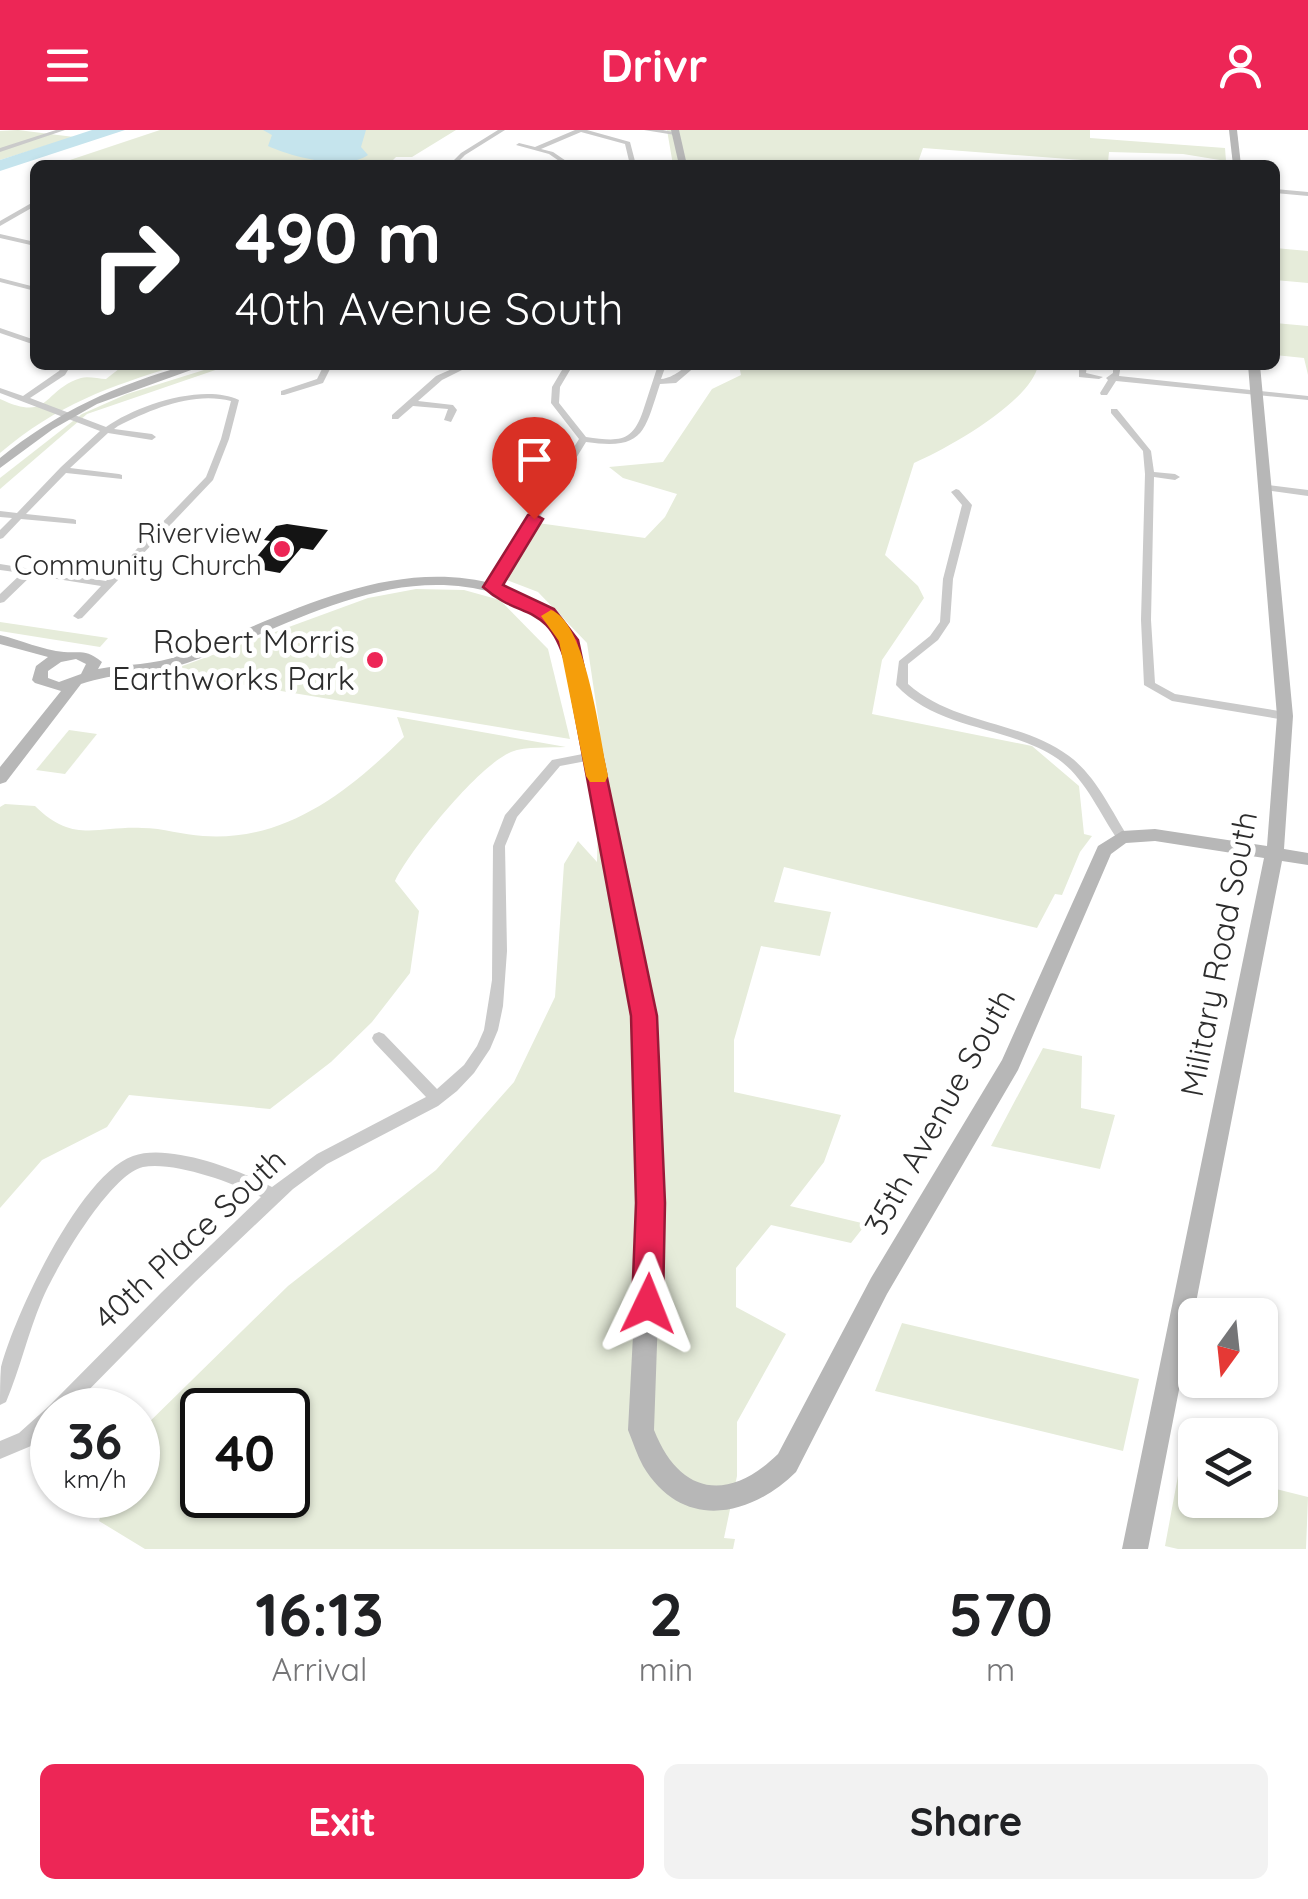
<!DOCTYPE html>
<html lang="en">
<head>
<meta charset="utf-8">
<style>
	:root { --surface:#fff; --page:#f2f2f2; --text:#202124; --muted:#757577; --accent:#ed2656 }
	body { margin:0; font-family:Quicksand,sans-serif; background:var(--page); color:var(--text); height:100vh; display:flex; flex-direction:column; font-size:38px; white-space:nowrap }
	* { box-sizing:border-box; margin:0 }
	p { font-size:32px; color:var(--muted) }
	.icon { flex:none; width:55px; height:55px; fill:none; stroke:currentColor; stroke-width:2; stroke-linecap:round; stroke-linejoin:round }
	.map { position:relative; height:1419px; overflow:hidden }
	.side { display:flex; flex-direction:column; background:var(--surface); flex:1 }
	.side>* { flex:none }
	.banner { position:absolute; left:30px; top:30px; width:1250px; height:210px; border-radius:15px; box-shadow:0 2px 8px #0004; background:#202124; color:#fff; overflow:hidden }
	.needle { width:65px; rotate:195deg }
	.fabs { position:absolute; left:1178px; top:1168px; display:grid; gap:20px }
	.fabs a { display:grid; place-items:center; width:100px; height:100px; border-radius:15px; background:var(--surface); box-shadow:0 2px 8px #0004; font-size:50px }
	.speed { position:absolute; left:30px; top:1258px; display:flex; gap:20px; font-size:50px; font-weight:700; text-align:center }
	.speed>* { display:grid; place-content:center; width:130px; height:130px; border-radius:50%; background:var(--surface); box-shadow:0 2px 8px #0004; line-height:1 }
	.speed small { font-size:25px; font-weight:400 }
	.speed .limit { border:5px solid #111; border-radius:15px; background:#fff; color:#111 }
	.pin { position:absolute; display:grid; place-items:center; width:85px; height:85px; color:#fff; margin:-102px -42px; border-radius:50% 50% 50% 0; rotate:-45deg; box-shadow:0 0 10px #0007 }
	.pin .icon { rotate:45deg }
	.me { position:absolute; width:110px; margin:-55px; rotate:2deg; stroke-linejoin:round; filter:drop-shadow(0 0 8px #0008) }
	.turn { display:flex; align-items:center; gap:35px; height:210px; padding:0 40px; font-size:45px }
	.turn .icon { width:130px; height:130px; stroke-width:2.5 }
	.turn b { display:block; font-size:70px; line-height:85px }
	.eta { display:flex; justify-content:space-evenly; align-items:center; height:170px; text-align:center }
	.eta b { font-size:60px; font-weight:800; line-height:70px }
	.primary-button { display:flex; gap:20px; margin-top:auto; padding:20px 40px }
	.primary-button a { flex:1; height:115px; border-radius:15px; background:var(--accent); color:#fff; font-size:40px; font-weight:800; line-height:115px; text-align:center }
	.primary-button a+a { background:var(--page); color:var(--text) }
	header { display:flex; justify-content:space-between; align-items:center; height:130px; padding:0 40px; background:var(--accent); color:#fff; font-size:45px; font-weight:800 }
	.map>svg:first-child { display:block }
	.green { fill:#e6ecda; fill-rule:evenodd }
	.water { fill:#c5e4ed }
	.building { fill:#141414 }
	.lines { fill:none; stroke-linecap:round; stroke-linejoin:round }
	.street { fill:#cacaca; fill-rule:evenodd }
	.secondary { fill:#b7b7b7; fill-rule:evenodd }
	.route { fill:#ed2656; stroke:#9a1938; stroke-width:2.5 }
	.slow { fill:#f59e0b }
	.poi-dot { fill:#ed2656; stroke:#fff; stroke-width:4 }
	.labels { text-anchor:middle; stroke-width:10; stroke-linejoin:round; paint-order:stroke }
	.far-poi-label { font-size:28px; fill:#2d2d2d; stroke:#fff; text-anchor:end }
	.poi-label { font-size:32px; fill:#2d2d2d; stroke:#fff; text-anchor:end }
	.street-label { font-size:32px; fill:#2d2d2d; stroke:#fff }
</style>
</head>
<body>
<header><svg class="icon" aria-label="menu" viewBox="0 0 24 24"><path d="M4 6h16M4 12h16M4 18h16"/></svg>Drivr<svg class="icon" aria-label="person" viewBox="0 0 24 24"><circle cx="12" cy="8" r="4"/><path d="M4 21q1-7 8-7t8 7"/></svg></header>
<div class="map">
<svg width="1308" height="1419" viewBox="0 0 1308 1419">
	<rect width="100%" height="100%" fill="#fff"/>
	<!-- green -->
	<g class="green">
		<polygon points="18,0 74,7 0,30 0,1"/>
		<polygon points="160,0 456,0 412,27 396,27 388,35 55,35"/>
		<polygon points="667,0 1090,0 1090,8 1225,18 1226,31 1183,24 1109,22 1108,32 923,18 917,35 673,35"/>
		<polygon points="1275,118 1308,121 1308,153 1275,150"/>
		<polygon points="1275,193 1308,196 1308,245 1304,228 1275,225"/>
		<path d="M124,235H179C108,257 58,274 0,323V269C51,293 42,260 81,248C88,246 99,249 106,249Z"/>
		<polygon points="220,235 230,235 87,284 0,359 0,348 82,284 127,264"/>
		<path d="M739,235H1038C1032,271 947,319 914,333L885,425L918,456L924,468L882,530L872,584L1032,616L1079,656L1084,704L1092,706L1080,722L1062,765L1055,764L1037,798L784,737L774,772L831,782L820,826L761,816L734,910V962L841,985L824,1032L790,1076L866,1094L851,1113L771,1095L736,1138V1177L786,1204L737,1292V1346L724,1408L735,1409L733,1419H145L99,1391L107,1365H138V1303L288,1156L436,1040L514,952L555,867L564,734L578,711L597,732L600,601L587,513L538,462L504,449L538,393L645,408L665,387L677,364L623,348L609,337L663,332L712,259L741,245ZM202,1280H288V1365H202Z"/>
		<polygon points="416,459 464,460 500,470 548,519 570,609 166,542 368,468"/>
		<polygon points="0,492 108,508 100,517 0,501"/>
		<path d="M397,587L566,617C550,618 526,616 511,622C479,635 410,720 395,751L419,781L410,843L372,892L331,932L270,979L129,965L107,997L42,1030L0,1078V677L5,674L35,676C73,714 97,696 142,698C163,698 183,705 203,706C286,712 349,661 404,607Z"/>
		<polygon points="69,600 97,604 65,644 36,640"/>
		<polygon points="1043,918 1082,926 1081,978 1115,985 1100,1039 991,1016"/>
		<polygon points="902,1193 1139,1249 1123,1321 875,1261"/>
		<polygon points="1180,1335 1195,1339 1195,1370 1260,1370 1260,1355 1308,1367 1306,1419 1178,1419 1165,1416"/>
	</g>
	<!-- water -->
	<g class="water">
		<polygon points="92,0 125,0 0,41 0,30"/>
		<path d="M263,0H366L361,17L368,25C346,41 292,27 268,16L272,5Z"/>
	</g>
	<!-- building -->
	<polygon class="building" points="287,394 328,400 313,420 301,418 280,443 248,437 270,411 264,410 276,396"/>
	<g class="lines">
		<!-- street -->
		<g class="street">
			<polygon points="56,0 65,0 0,22 0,18"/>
			<polygon points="498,0 505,0 465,25 455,35 449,35 461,23"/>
			<polygon points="575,0 587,0 630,12 636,35 630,35 625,14 581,2 541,19 553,22 572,35 565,35 549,24 516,15 519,13 535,17"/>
			<polygon points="644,0 663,0 678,3 675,5"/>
			<polygon points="1275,59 1308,62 1308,66 1275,63"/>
			<polygon points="35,71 35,76 0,96 0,91"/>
			<polygon points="0,104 35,112 35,116 0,108"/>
			<polygon points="0,148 35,157 35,161 0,152"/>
			<polygon points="0,198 35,210 35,215 0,203"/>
			<path d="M63,235H71L65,245L30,268L106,297C137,275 203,253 239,270L229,309L213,350L82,488L78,489L73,486L101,456L32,445L4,472L0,473V464L22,443L0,440V434L106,451L206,347L221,309L231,271C194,261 151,279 118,296L114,299L152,304L156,307L152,310L108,303L70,338L119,344L122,345V349L66,343L26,384L73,389L76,390V394L21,389L3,408L0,409V400L12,388L0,387V381L17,383L61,337L100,301L0,263V258L23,266L59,241Z"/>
			<polygon points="282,235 332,235 323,253 284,265 281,265 281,261 317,249 323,237 286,237"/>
			<polygon points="461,235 472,235 442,250 418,271 453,275 457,280 451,292 444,290 448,279 413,276 398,289 392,289 392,285 436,246"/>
			<path d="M565,235H573L560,257L559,273L586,307C617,311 632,314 643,281C648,266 653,250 658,235H666L661,249C676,248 682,235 697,235L676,253L660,254C644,303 644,320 586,312L497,457L492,460L488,459L487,457L579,309L551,273L552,257Z"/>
			<polygon points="1079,235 1087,235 1086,243 1103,247 1099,249 1079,247"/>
			<polygon points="1113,235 1121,235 1119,246 1308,266 1308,270 1116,251 1107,265 1101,265 1100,263 1108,250 1106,248 1113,243"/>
			<polygon points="1111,279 1117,279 1151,321 1154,342 1175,344 1180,347 1175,350 1154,347 1151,490 1155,553 1175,564 1285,582 1291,586 1289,589 1285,590 1172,571 1144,555 1141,490 1145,344 1143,321 1111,283"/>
			<polygon points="1267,355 1308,360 1308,366 1264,360 1264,356"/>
			<path d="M956,359L959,360L972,375L953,449L950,492L938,510L908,534V554C954,595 1020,590 1069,626C1096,646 1111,680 1128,707L1126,710H1118C1099,683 1086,649 1058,629C1008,595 939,601 896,555L899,531L930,506L940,492L943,449L962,375L951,362Z"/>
			<path d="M593,622L597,623L599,626L597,629L560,636L517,687L505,716L507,821L503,876L498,900L490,919L474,943L457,961L438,976L327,1034L293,1059L195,1152L69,1280H52V1296L31,1316L0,1329V1311L19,1303L49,1276L161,1163L261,1067C234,1053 174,1031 143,1037C110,1044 55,1139 42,1170C28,1203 20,1239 6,1272L0,1275C0,1263 0,1249 1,1237C15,1184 80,1045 133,1026C169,1013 239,1040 272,1057L317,1024L426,967L374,912L372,908L374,904L379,902L384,904L437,959L464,935L477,916L484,900L492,850L493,716L505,685L552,630Z"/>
		</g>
		<!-- secondary -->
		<g class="secondary">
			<polygon points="671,0 679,0 687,35 679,35"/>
			<polygon points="1229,0 1237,0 1241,35 1233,35"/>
			<path d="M187,235H205L97,274L53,299L0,338V328C60,280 114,256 187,235Z"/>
			<path d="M1248,235H1260L1293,586L1284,719L1308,723V735L1282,731L1148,1419H1122L1264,728L1155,711L1126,713L1111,724L1018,940L887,1164L796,1342C749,1388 682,1401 643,1336C637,1325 633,1312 628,1300L640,1073L634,886L568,534C556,496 533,474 495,463C385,432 287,499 187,533C152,545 115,542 81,554L6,652L0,654V637L61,561L35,553L32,550L36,536L48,527L0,514V505C20,510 43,520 64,522C82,523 86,519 102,532L98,539C126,534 155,535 181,525C283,488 387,424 498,455C542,468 568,490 584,534L654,886L662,1073L654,1300C680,1366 729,1372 778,1324L871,1148L1002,930L1098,716L1122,701L1155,699L1267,716L1277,586ZM76,529L86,534L81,544L59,552L48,548V541L61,532Z"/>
		</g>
	</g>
	<!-- route -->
	<path class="route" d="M534,384L543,389L503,455L554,479L578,510L657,886L665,1073L663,1174L658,1184L648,1188L637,1184L632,1174L636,1073L631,886L566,534C548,471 521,491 483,457L528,385Z"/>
	<!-- slow -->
	<path class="slow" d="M551,480C587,493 600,610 608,646L605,652H590L586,646L559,511L541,486Z"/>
	<!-- markers -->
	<g class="poi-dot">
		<circle cx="282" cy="419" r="10"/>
		<circle cx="375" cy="530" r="10"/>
	</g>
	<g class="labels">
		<!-- far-poi labels -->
		<g class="far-poi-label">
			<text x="262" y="413">Riverview<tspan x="262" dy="32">Community Church</tspan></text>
		</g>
		<!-- poi labels -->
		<g class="poi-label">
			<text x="355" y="523">Robert Morris<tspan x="355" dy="37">Earthworks Park</tspan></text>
		</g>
		<!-- street labels -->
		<g class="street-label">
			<text transform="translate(1219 824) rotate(-79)" y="11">Military Road South</text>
			<text transform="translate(940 982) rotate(-61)" y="11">35th Avenue South</text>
			<text transform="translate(190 1109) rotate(-43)" y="11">40th Place South</text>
		</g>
	</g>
</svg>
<div class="fabs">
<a><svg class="needle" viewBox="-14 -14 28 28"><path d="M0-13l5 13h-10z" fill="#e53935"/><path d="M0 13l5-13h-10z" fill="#757577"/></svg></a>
<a><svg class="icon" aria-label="layers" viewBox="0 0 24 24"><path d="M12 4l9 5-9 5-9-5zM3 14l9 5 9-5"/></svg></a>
</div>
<div class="speed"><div>36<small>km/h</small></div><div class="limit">40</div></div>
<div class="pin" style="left:534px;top:389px;background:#d93025"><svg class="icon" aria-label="arrive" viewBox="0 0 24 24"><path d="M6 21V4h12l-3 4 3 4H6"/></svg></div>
<svg class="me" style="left:648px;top:1174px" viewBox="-20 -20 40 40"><path d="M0-17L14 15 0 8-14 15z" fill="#ed2656" stroke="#fff" stroke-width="4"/></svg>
<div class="banner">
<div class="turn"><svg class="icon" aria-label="right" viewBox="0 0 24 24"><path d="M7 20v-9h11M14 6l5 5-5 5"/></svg><div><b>490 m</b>40th Avenue South</div></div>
</div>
</div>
<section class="side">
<div class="eta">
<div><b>16:13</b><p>Arrival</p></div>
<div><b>2</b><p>min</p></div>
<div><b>570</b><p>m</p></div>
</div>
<div class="primary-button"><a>Exit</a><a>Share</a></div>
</section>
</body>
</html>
